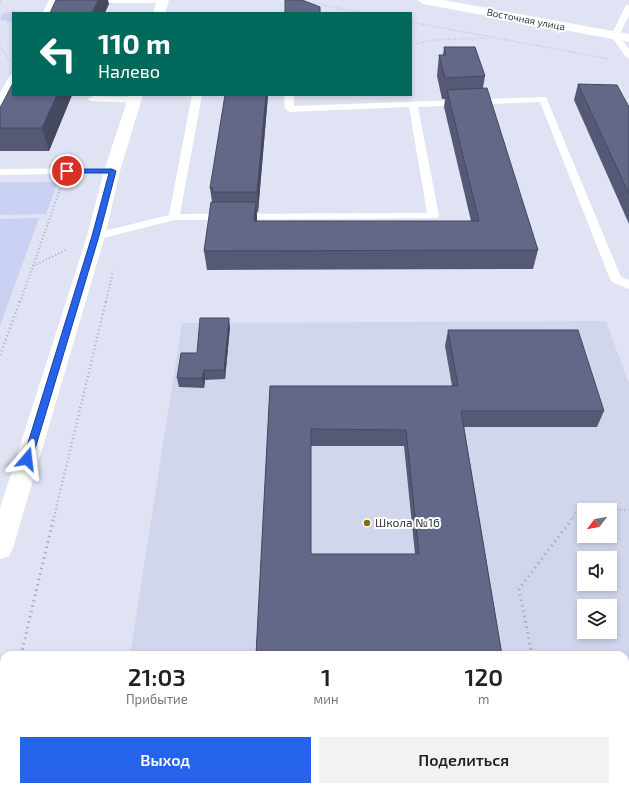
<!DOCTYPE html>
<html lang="ru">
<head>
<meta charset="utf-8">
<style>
	:root { --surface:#fff; --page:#f2f2f2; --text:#202124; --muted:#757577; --accent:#2563eb }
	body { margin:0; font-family:"Exo 2",sans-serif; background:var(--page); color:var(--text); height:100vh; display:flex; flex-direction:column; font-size:15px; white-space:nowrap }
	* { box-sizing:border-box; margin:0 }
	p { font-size:13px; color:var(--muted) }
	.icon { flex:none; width:22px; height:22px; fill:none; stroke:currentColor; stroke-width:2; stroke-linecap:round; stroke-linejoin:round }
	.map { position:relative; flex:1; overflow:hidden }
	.sheet { position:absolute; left:0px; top:651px; width:629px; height:140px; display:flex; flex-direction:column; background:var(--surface); border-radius:12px 12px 0 0; box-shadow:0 2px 6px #0003 }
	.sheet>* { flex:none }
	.hud { position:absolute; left:12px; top:12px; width:400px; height:84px; border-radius:0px; box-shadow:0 2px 6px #0003; background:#00695c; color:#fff; overflow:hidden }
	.needle { width:26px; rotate:239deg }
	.fabs { position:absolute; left:577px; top:503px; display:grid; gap:8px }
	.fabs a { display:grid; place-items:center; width:40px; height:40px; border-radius:0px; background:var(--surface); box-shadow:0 2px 6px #0003; font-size:20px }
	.pin { position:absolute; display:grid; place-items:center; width:34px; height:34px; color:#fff; margin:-17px; border:2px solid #fff; border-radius:50%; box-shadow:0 1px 4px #0007 }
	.me { position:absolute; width:44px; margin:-22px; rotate:17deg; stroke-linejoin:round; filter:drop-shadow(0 0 3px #0008) }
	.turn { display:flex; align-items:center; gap:14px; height:84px; padding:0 20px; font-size:18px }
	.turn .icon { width:52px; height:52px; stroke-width:2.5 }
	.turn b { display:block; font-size:28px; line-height:34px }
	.eta { display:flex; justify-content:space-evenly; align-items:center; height:68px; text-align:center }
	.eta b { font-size:24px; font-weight:600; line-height:28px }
	.button { display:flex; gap:8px; margin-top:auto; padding:8px 20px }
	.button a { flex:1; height:46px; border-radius:0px; background:var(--accent); color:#fff; font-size:16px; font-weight:600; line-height:46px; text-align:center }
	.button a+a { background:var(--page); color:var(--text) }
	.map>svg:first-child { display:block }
	.built { fill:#d1d6ec; fill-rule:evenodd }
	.green { fill:#cad1f3 }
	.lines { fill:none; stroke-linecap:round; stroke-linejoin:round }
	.path-far3 { stroke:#acaebb; stroke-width:1.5; stroke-dasharray:0.5 2; stroke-linecap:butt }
	.path-far2 { stroke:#acaebb; stroke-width:2; stroke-dasharray:1 2.5; stroke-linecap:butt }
	.path-far1 { stroke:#acaebb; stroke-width:2.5; stroke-dasharray:1 3; stroke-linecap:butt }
	.path { stroke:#acaebb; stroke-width:3; stroke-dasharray:1.5 4; stroke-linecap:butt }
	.service { fill:#fff; fill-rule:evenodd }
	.minor { fill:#fff; fill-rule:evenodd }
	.secondary { fill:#fff; fill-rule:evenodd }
	.wall { fill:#555975; fill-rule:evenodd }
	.shaded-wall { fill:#45495f }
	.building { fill:#636888; stroke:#45495f; fill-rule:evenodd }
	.route { fill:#2563eb; stroke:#184099 }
	.poi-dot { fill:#7e700e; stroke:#fff; stroke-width:1.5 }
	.labels { text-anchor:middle; stroke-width:4; stroke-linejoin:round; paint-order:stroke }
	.far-street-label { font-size:10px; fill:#383a40; stroke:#fff }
	.poi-label { font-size:12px; fill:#383a40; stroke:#fff; text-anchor:start }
</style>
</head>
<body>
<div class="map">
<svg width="629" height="791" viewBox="0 0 629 791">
	<rect width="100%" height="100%" fill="#e0e3f3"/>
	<!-- built -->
	<g class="built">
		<path d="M606,321L629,384V728H625V655H130L182,323ZM584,510H610V536H584ZM584,558H610V584H584ZM584,606H610V632H584Z"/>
		<polygon points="625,786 629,786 629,791 109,791 109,789"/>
	</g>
	<!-- green -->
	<g class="green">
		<polygon points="14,11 24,13 13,13 13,22 0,20 2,14"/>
		<polygon points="0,182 58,182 46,214 0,215"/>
		<polygon points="39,218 0,326 0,219"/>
	</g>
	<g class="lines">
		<!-- path-far3 -->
		<g class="path-far3">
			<polyline points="297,0 364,13"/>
			<polyline points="0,1 2,0"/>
			<polyline points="411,22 609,59"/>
			<polyline points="411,45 435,40 486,38"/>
			<polyline points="0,47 9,60"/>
		</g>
		<!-- path-far2 -->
		<g class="path-far2">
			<polyline points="33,266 60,189"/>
			<polyline points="20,302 33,266 66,250"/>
			<polyline points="106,302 113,271"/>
		</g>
		<!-- path-far1 -->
		<g class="path-far1">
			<polyline points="0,355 20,301"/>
			<polyline points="54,517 106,301"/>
			<polyline points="573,517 580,508 629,510"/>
		</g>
		<!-- path -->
		<g class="path">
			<polyline points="21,655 54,516"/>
			<polyline points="532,655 519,589 574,516"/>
			<polyline points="0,745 4,728"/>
			<polyline points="0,750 4,750"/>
		</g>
		<!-- service -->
		<g class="service">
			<polygon points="49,0 166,0 167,1 163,3 55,3 50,13 42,13"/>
			<polygon points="626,5 629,5 629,15 619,36 629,49 629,58 626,57 611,36"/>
			<polygon points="13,74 13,85 3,103 0,104 0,93 10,75"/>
			<polygon points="192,95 202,95 180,214 427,213 409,107 290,112 285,109 284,95 294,95 294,106 546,97 621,277 629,280 629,289 612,282 610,279 540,102 418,107 439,216 437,218 174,220 96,240 92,238 90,236 92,234 169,215"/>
			<polygon points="93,96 134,97 139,100 134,103 90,101 88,99"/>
			<polygon points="112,168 116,169 117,171 116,173 0,175 0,169"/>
		</g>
		<!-- minor -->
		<g class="minor">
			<polygon points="157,0 169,0 165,13 153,13"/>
			<polygon points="129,95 143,95 120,171 105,236 13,548 9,556 0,559 0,508 87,236 104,171"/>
		</g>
		<!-- secondary -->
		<polygon class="secondary" points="417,0 443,0 629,34 629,42 423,4"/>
	</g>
	<!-- wall -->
	<g class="wall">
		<polygon points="444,47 485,76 483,88 538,250 533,269 207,270 204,251 212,202 210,188 268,95 258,212 257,212 257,221 471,221 444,107 445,99 442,99 437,76 439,55 443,55"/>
		<polygon points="578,84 629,107 629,224 574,100"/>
		<polygon points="13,95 72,95 49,151 0,151 0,108"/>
		<polygon points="230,327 225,379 205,380 204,388 179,387 177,378 197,353"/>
		<path d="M448,330L604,411L597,427H464L502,655H256L270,386H452L445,346ZM311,446H404L415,554H311Z"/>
	</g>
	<!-- shaded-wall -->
	<g class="shaded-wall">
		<polygon points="98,0 108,0 109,4 105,13 92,13"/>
		<polygon points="57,95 72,95 49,151 42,128"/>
		<polygon points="266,95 268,95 258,212 257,192"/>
		<polygon points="256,202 257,221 254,221"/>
		<polygon points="229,318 230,327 225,379 224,370"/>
		<polygon points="204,370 205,380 204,388 202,378"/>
	</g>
	<!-- building -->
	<g class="building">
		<polygon points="56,0 98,0 92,13 50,13"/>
		<polygon points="285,0 302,0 320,7 320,13 285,13"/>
		<polygon points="444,47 475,47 485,76 445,78 439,55 446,55"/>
		<polygon points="13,83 13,95 57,95 42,128 0,128 0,108"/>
		<polygon points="578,84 617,85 629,107 629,194"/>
		<polygon points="487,88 538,250 204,251 211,202 256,202 254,221 479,221 447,90"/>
		<polygon points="225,95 266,95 257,192 212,192 213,188 210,188"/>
		<polygon points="200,318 229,318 224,370 204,370 202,378 177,378 181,353 197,353"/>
		<path d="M448,330H578L604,411H461L502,655H256L270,386H458ZM311,429L406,430L419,554H311Z"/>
	</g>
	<!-- route -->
	<polygon class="route" points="67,169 112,169 116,171 99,236 32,459 27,463 23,459 92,236 109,173 64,173 63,171"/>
	<!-- markers -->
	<circle class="poi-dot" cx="367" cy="523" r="4"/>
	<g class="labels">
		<!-- far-street labels -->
		<g class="far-street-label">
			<text transform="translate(526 19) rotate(11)" y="4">Восточная улица</text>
		</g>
		<!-- poi labels -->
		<g class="poi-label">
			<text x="375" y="527">Школа №16</text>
		</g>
	</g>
</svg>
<div class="fabs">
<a><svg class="needle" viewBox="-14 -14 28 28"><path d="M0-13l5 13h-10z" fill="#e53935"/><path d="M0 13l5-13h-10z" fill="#757577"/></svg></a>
<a><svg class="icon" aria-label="sound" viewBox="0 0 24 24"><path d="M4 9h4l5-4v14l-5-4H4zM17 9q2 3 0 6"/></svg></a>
<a><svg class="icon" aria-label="layers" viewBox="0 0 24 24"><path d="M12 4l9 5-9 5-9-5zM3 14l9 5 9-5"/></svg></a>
</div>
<div class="pin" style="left:67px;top:171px;background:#d93025"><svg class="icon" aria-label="arrive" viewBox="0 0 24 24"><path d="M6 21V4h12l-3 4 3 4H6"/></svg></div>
<svg class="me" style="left:27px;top:459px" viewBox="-20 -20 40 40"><path d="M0-17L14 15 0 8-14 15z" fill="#2563eb" stroke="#fff" stroke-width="4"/></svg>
<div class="hud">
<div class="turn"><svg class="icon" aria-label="left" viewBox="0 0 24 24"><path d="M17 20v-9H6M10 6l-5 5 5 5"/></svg><div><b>110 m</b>Налево</div></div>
</div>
<section class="sheet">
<div class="eta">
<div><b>21:03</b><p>Прибытие</p></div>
<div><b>1</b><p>мин</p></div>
<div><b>120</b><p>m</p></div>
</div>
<div class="button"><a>Выход</a><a>Поделиться</a></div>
</section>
</div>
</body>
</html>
